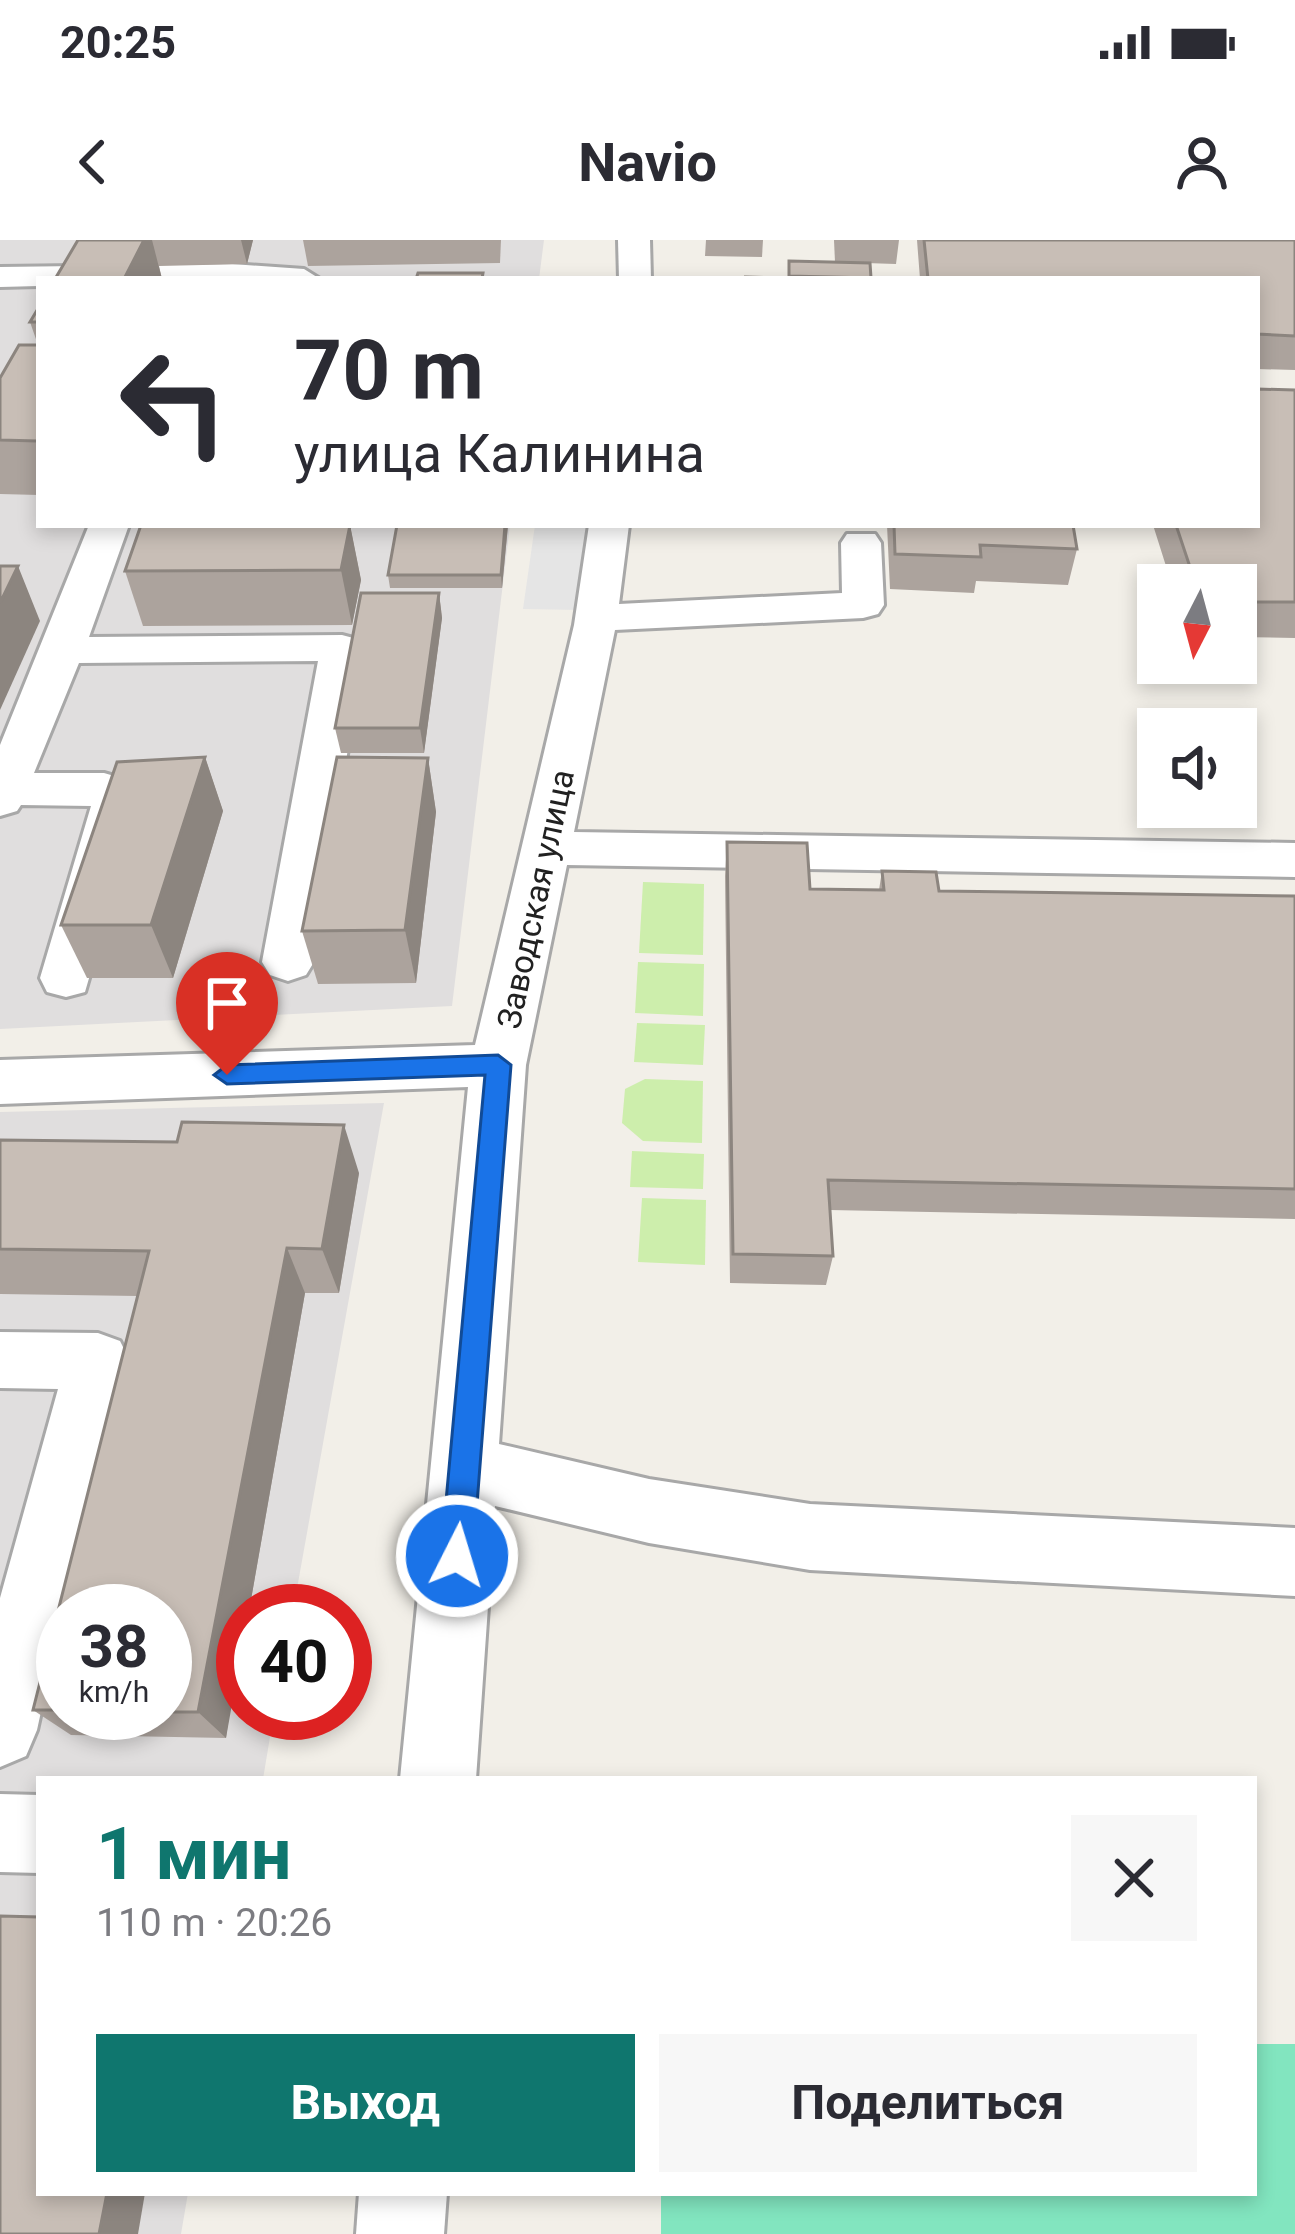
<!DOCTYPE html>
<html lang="ru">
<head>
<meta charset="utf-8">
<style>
	:root { --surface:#fff; --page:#f7f7f7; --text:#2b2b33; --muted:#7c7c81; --accent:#0f766e }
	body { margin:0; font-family:Roboto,sans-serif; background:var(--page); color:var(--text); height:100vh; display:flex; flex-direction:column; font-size:45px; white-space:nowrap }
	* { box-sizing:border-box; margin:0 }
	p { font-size:39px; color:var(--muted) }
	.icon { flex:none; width:66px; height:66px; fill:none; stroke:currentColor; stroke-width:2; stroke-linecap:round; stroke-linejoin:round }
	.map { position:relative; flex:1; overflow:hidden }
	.sheet { position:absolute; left:36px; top:1536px; width:1221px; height:420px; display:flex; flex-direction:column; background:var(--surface); border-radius:0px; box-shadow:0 6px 18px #0003 }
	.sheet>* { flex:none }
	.top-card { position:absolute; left:36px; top:36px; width:1224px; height:252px; border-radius:0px; box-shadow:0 6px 18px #0003; background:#fff; color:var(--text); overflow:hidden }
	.needle { width:78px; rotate:186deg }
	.tools { position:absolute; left:1137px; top:324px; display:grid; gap:24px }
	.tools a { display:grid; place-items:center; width:120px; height:120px; border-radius:0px; background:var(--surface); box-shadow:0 6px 18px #0003; font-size:60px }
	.speed { position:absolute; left:36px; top:1344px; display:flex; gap:24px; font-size:60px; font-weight:700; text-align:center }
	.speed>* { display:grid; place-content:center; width:156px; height:156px; border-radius:50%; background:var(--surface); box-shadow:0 6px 18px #0003; line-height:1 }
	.speed small { font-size:30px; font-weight:400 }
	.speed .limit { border:18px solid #d22; background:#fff; color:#111 }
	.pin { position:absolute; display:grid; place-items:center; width:102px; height:102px; color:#fff; margin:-123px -51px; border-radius:50% 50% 50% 0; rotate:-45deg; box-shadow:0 0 12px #0007 }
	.pin .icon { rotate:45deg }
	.me { position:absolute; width:132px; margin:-66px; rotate:5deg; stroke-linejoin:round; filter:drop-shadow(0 0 9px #0008) }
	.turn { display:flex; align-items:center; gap:42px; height:252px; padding:0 60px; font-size:54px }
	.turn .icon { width:156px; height:156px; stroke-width:2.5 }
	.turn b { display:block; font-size:84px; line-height:102px }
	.round { display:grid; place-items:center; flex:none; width:126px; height:126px; border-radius:0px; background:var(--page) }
	.overview { display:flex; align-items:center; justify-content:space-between; height:204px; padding:0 60px }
	h1 { font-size:72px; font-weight:700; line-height:90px; color:var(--accent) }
	.action { display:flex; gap:24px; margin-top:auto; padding:24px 60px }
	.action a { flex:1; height:138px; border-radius:0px; background:var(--accent); color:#fff; font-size:48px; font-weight:700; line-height:138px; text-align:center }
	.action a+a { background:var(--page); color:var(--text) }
	.status { display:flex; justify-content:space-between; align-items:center; height:84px; padding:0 60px; background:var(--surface); direction:ltr }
	.status svg { height:33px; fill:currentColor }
	header { display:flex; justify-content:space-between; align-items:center; height:156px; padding:0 60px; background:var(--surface); font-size:54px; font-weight:700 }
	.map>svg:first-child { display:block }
	.residential { fill:#e0dede; fill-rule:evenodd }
	.grass { fill:#cdeeac }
	.pitch { fill:#82e5bf }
	.parking { fill:#e5e5e5 }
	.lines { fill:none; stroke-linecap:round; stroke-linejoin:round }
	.minor-casing { stroke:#a8a8a8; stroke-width:6 }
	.minor { fill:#fff; fill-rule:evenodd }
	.wall { fill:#aca39d; fill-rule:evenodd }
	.shaded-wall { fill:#8c857f }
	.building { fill:#c8beb6; stroke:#8c857f; stroke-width:3 }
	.route { fill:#1a73e8; stroke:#114b97; stroke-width:3 }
	.labels { text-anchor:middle; stroke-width:12; stroke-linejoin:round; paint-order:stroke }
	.street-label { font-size:33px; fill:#212121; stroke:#fff }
</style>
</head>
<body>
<div class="status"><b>20:25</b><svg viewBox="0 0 49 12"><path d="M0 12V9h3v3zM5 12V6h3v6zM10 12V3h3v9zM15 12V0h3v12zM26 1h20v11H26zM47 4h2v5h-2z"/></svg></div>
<header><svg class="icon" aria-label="back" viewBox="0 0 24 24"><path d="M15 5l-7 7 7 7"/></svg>Navio<svg class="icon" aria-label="person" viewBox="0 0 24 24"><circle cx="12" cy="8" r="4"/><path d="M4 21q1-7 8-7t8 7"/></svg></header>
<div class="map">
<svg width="1295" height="1994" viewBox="0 0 1295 1994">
	<rect width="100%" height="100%" fill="#f2efe8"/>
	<!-- residential -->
	<g class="residential">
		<polygon points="0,0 544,0 539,39 39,39 39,285 510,285 452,766 0,789"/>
		<path d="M384,863L293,1371H243V1473H274L263,1539H39V1953H188L181,1994H0V872ZM63,1371H165V1473H63Z"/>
	</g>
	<!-- grass -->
	<g class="grass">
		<polygon points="643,642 704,644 703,715 639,713"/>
		<polygon points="638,722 704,724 703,776 635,773"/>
		<polygon points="637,783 705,785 703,825 634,822"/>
		<polygon points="645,839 703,841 702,903 643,901 622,883 625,849"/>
		<polygon points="632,911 704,914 703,949 630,947"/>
		<polygon points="642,958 706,960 705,1025 638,1022"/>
	</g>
	<!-- pitch -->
	<polygon class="pitch" points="1254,1804 1295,1804 1295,1994 661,1994 661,1953 1254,1953"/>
	<!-- parking -->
	<polygon class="parking" points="535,285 589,285 580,370 523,369"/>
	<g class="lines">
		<defs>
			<g id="minor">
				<polygon points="618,0 650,0 651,39 619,39"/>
				<polygon points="232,24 304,29 320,39 39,39 39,46 0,47 0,27"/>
				<polygon points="89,285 129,285 89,397 342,395 357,399 364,408 314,722 306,735 288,741 270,735 262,722 318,421 79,423 34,533 104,533 121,538 139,566 85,752 66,757 47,752 40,738 91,566 21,565 17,571 0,576 0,505"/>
				<polygon points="589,285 629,285 619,364 842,353 841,303 847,294 875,294 881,303 884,365 878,374 863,378 615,390 574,592 1295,603 1295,637 567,625 526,825 499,1204 649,1239 810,1264 1295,1288 1295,1356 810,1330 649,1303 495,1266 476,1539 400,1539 468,847 0,864 0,820 475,805 574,385"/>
				<polygon points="0,1092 98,1093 120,1101 130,1121 67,1371 63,1371 37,1490 26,1516 0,1527 0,1358 58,1149 0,1148"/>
				<polygon points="0,1554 39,1555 39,1633 0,1632"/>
				<polygon points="359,1953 447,1953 444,1994 356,1994"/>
			</g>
		</defs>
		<!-- minor casing -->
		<use href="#minor" class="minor-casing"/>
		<!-- minor -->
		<use href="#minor" class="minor"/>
	</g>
	<!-- wall -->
	<g class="wall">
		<polygon points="76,0 253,0 247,24 159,26 162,39 124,39 76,3"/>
		<polygon points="303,0 501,0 500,23 308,26"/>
		<polygon points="706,0 763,0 762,17 705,16"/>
		<polygon points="834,0 899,0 896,24 835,22"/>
		<polygon points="917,0 1295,0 1295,130 1257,129 1257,39 920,39"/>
		<polygon points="39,67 39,255 0,254 0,138 38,105 30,82"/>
		<polygon points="1295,150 1295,398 1236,397 1236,345 1172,345 1153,285 1257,285"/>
		<polygon points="350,285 361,340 352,385 143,386 125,331"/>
		<polygon points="397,285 508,285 502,348 390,348 388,335"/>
		<polygon points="887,285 1073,285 1077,309 1068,345 976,341 974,353 890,349"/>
		<polygon points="439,353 442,378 424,513 341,513 335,488"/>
		<polygon points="205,517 223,571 173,738 87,738 61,685"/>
		<polygon points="428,518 436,572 416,743 318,744 302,691"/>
		<polygon points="727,602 810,649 879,650 882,631 939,651 1295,656 1295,979 830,970 833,1016 826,1045 730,1043 725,636"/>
		<path d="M0,900L359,933L339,1053H305L249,1371H243L226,1498L71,1495L33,1470L138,1056L0,1054ZM63,1371H165V1473H63Z"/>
	</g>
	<!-- shaded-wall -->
	<g class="shaded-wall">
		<polygon points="144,0 152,0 162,39 124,39"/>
		<polygon points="241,0 253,0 247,24"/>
		<polygon points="350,285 361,340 352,385 341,330"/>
		<polygon points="505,285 508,285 502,348 501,335"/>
		<polygon points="18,326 40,381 0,470 0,363"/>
		<polygon points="439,353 442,378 424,513 420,488"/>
		<polygon points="205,517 223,571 173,738 151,685"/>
		<polygon points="428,518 436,572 416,743 405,690"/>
		<polygon points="344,885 359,933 339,1053 322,1009"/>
		<polygon points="287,1008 305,1053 249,1371 243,1371 243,1402 226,1498 198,1472"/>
		<polygon points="107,1953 145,1953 138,1994 99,1994"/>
	</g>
	<!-- building -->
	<g class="building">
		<polygon points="78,0 144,0 124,39 55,39"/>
		<polygon points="924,0 1295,0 1295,96 1257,94 1257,39 928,39"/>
		<polygon points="789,21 870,23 871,38 789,36"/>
		<polygon points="418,33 483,33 482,39 416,39"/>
		<polygon points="745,37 823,39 744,39"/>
		<polygon points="39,67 39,82 30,82"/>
		<polygon points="19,105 39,105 39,197 37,201 0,200 0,138"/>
		<polygon points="1257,149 1295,150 1295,362 1236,362 1236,345 1196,345 1176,285 1257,285"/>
		<polygon points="141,285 350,285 341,330 125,331"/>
		<polygon points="397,285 505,285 501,335 388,335"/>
		<polygon points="894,285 1073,285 1077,309 980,305 981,317 895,314"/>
		<polygon points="0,326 18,326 0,363"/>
		<polygon points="361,353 439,353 420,488 335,488"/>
		<polygon points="205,517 151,685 61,685 117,522"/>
		<polygon points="337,517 428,518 405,690 302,691"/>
		<polygon points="727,602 807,603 810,649 884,650 882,631 936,632 939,651 1295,656 1295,949 828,940 833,1016 733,1014"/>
		<polygon points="182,882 344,885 322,1009 287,1008 198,1472 165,1472 165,1371 63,1371 63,1470 33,1470 149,1011 0,1009 0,900 177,902"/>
		<polygon points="0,1676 39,1677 39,1953 107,1953 99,1994 0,1994"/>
	</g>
	<!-- route -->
	<polygon class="route" points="498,815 511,825 473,1316 468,1327 457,1331 446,1327 441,1316 485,835 227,844 214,835 227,825"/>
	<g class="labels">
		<!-- street labels -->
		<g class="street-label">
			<text transform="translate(535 659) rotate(-78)" y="12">Заводская улица</text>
		</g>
	</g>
</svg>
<div class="tools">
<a><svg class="needle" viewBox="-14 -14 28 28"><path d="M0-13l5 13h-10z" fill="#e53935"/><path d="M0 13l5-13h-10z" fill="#7c7c81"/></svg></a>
<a><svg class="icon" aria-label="sound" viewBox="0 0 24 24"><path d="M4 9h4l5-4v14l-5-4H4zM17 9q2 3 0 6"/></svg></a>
</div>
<div class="speed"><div>38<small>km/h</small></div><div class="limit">40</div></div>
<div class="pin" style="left:227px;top:835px;background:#d93025"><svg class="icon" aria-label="arrive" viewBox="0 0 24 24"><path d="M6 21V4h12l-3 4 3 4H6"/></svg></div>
<svg class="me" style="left:457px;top:1316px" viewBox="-20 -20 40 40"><circle r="17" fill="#1a73e8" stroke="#fff" stroke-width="3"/><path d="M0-11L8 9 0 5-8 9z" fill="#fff"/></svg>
<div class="top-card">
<div class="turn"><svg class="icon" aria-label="left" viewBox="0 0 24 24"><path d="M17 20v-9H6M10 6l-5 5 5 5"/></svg><div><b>70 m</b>улица Калинина</div></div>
</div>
<section class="sheet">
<div class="overview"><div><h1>1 мин</h1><p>110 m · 20:26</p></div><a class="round"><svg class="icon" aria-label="close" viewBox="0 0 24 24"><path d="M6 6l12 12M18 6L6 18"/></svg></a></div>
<div class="action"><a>Выход</a><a>Поделиться</a></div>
</section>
</div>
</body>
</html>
